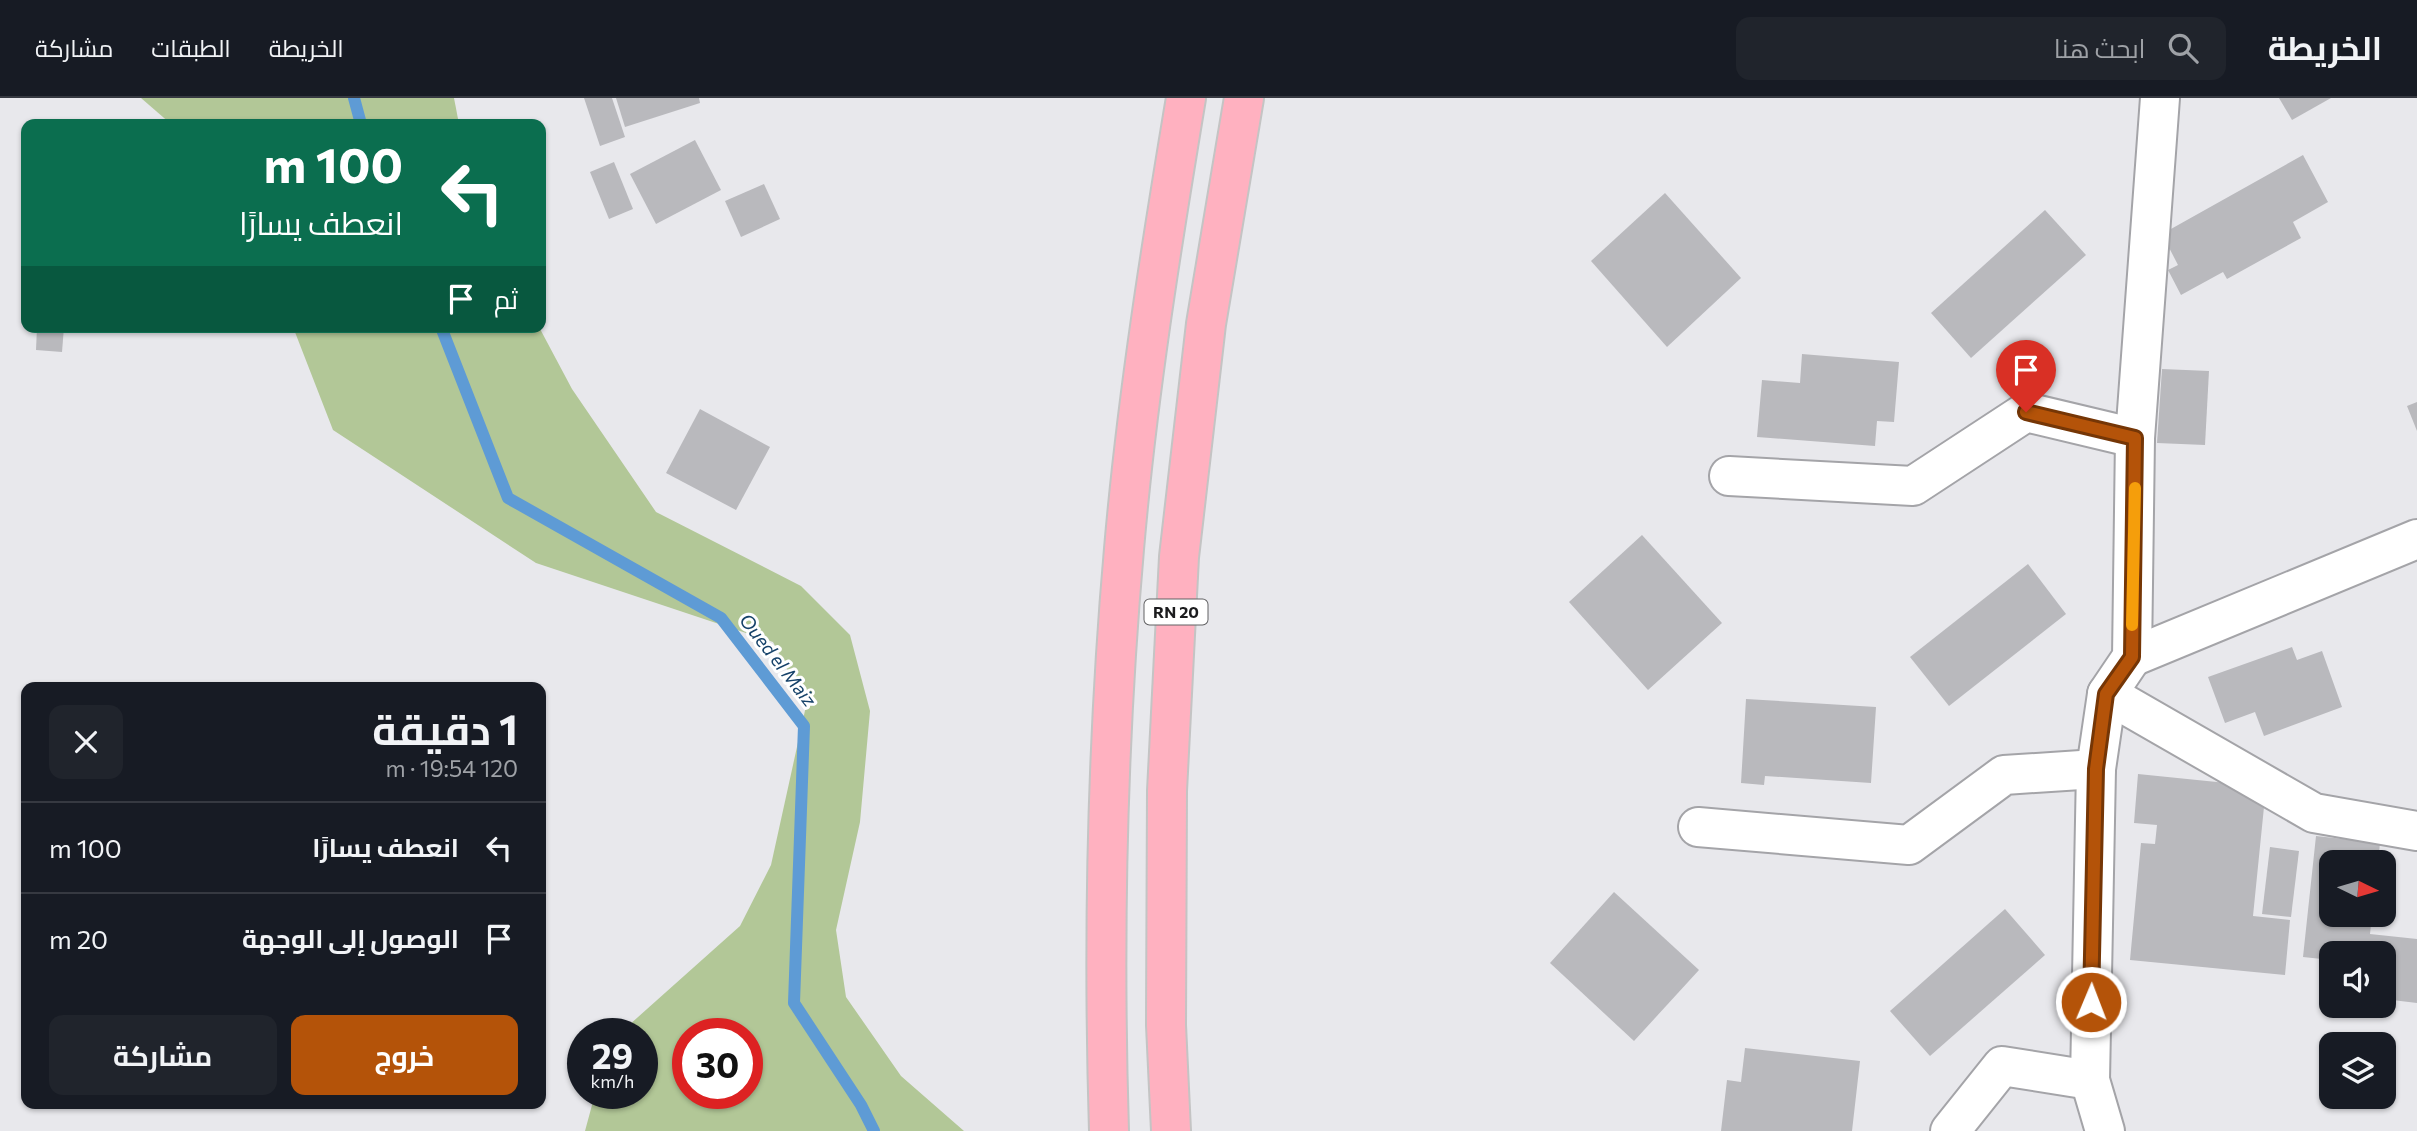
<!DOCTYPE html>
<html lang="ar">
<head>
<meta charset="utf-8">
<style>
	:root { --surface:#171b24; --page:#20242c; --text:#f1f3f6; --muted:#9ea1a6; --line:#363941; --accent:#b45309 }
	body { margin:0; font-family:Commissioner,Cairo,sans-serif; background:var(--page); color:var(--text); direction:rtl; height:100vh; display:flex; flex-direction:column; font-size:26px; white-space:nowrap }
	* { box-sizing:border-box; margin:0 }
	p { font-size:23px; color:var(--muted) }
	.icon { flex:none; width:38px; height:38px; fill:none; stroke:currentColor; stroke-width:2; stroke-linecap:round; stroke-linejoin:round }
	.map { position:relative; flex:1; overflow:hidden; direction:ltr }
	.sheet { position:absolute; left:21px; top:584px; width:525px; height:427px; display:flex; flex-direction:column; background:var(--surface); border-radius:14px; box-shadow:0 2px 5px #0004; direction:rtl }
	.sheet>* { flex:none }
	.guide { position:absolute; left:21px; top:21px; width:525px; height:214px; border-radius:14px; box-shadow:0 2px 5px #0004; direction:rtl; background:#0b6e4f; color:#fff; overflow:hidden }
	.needle { width:46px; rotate:95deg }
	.tools { position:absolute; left:2319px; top:752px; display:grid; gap:14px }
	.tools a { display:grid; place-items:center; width:77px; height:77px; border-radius:14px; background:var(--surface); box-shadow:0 2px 5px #0004; font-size:35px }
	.speed { position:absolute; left:567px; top:920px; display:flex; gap:14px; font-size:35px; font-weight:700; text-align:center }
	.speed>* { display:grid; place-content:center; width:91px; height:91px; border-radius:50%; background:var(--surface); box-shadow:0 2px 5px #0004; line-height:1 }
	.speed small { font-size:18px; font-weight:400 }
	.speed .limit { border:10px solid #d22; background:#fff; color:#111 }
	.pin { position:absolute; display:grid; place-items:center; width:60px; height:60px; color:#fff; margin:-72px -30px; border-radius:50% 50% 50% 0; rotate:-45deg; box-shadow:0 0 7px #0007 }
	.pin .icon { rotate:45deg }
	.me { position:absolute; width:77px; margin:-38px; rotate:1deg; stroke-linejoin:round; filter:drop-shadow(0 0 5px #0008) }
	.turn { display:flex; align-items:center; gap:24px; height:147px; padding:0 28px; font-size:32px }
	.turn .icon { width:91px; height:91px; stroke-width:2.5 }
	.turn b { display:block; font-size:49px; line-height:60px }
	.then { display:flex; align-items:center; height:66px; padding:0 28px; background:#0003; gap:14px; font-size:26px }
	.round { display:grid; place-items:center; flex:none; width:74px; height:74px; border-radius:14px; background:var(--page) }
	.overview { display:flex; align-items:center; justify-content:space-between; height:119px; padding:0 28px }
	h1 { font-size:42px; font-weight:700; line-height:52px }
	.primary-button { display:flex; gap:14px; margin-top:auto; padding:14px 28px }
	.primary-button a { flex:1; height:80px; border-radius:14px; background:var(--accent); color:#fff; font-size:28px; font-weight:700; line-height:80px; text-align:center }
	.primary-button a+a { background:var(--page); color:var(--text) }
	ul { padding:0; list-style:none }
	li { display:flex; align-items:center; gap:21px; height:91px; padding:0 28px; border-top:2px solid var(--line) }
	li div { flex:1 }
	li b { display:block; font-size:26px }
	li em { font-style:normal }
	header { display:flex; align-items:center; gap:42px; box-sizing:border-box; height:98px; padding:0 35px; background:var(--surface); border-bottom:2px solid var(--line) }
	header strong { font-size:33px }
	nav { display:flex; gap:38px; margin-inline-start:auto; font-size:24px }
	.search { width:490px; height:63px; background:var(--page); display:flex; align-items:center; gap:18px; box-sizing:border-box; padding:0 24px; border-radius:14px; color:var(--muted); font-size:26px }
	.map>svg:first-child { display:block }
	.green { fill:#b2c797; fill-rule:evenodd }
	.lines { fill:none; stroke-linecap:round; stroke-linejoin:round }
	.stream { stroke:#5e9bd5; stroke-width:12 }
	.building { fill:#b9b9bd }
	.street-casing { stroke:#a4a4a8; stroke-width:42 }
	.highway-casing { stroke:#c4c4c4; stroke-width:42 }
	.street { stroke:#fff; stroke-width:38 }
	.highway { stroke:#ffb1c0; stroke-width:38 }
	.route-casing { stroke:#753606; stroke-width:18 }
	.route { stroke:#b45309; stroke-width:12 }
	.slow { stroke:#f59e0b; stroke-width:12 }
	.labels { text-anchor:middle; stroke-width:6; stroke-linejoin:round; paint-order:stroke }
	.shield { fill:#fff; stroke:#606062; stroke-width:2 }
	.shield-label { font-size:16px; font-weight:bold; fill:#1c1c1e }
	.water-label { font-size:19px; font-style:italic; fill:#164269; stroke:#fff }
</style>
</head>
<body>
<header>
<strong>الخريطة</strong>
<div class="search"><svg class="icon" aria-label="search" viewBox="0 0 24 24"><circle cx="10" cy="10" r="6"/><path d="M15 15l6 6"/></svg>ابحث هنا</div>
<nav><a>الخريطة</a><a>الطبقات</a><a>مشاركة</a></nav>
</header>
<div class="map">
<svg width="2417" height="1033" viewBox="0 0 2417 1033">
	<rect width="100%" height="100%" fill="#e8e8ec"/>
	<!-- green -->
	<g class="green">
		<polygon points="141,0 454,0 459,26 171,26"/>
		<path d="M293,229H539L572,291L656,414L801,488L850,537L870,613L860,724L836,832L846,899L901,978L964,1033H585L595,996H642V936H619L740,828L771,767L806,608L773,544L536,465L333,332ZM688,936H747V996H688Z"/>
	</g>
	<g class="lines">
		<!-- stream -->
		<g class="stream">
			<polyline points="354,0 361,26"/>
			<polyline points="441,229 508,400 721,520 804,628 794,905 861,1007 874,1033"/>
		</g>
	</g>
	<!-- building -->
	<g class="building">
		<polygon points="584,0 612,0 625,39 600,48"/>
		<polygon points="616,0 699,0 700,5 625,29"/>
		<polygon points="2279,0 2331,0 2292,22"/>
		<polygon points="695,42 721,92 656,126 630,76"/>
		<polygon points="2303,57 2328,104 2293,124 2301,140 2227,181 2223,174 2181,197 2168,172 2178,167 2162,136"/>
		<polygon points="614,64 633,111 609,121 590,74"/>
		<polygon points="764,86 780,121 741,139 725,103"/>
		<polygon points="1665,95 1741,180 1667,249 1591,163"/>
		<polygon points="2045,112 2086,157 1971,260 1931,215"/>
		<polygon points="37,229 64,229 62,254 36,252"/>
		<polygon points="1802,256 1899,264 1894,324 1877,323 1875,348 1757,339 1762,282 1800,285"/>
		<polygon points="2162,271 2209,273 2205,347 2157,345"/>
		<polygon points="2417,304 2417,333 2407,308"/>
		<polygon points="700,311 770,349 736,412 666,375"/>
		<polygon points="1642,437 1722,525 1648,592 1569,504"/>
		<polygon points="2028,466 2066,516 1949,608 1910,559"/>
		<polygon points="2292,549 2297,562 2322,553 2342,609 2264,638 2255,614 2225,625 2208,579"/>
		<polygon points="1746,601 1876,609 1871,685 1765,678 1764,687 1741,685"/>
		<polygon points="2138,676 2266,689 2253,818 2290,822 2285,877 2130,862 2141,745 2155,746 2157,727 2134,725"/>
		<polygon points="2316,738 2380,745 2378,765 2331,765 2331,817 2372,817 2370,836 2417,841 2417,905 2384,901 2384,856 2331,856 2331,862 2303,859"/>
		<polygon points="2270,749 2299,753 2291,819 2262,816"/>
		<polygon points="1614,794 1699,872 1634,943 1550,865"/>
		<polygon points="2005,811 2045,857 1930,958 1890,913"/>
		<polygon points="1745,950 1860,963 1852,1033 1721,1033 1727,982 1741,984"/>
	</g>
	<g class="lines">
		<defs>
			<g id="street">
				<polyline points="1729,378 1913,388 2026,314 2135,340"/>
				<polyline points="2132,559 2417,441"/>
				<polyline points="2107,596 2314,715 2417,733"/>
				<polyline points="1698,729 1909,747 2004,677 2096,671"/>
				<polyline points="1950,1033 2002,968 2090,982"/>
				<polyline points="2105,1033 2090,982 2096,671 2107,596 2132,559 2135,340 2160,0"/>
			</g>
			<g id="highway">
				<path d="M1109,1033C1103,839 1107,644 1124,451C1137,300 1161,150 1186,0"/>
				<polyline points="1171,1033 1166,927 1167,693 1179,459 1206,226 1244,0"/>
			</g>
		</defs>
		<!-- street casing -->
		<use href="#street" class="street-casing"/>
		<!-- highway casing -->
		<use href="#highway" class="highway-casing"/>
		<!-- street -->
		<use href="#street" class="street"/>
		<!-- highway -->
		<use href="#highway" class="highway"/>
	</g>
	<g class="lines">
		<defs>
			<polyline id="route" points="2026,314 2135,340 2132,559 2106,596 2096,671 2091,904"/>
		</defs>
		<!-- route casing -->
		<use href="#route" class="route-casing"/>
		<!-- route -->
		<use href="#route" class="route"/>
		<!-- slow -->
		<polyline class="slow" points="2132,527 2135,390"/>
	</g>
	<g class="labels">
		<!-- shield labels -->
		<rect class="shield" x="1144.5" y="501.5" width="63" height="25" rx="5"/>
		<g class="shield-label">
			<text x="1176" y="520">RN 20</text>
		</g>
		<!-- water labels -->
		<g class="water-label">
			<text transform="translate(778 562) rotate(52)" y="7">Oued el Maiz</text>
		</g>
	</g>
</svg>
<div class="tools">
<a><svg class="needle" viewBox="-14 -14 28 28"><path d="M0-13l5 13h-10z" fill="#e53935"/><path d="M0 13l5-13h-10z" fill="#9ea1a6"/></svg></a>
<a><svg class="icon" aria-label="sound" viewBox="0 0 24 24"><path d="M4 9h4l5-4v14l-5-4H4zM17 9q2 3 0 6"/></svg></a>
<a><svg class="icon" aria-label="layers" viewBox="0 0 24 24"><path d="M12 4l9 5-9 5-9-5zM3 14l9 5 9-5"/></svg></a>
</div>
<div class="speed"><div>29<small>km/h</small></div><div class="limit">30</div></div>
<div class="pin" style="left:2026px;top:314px;background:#d93025"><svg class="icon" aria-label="arrive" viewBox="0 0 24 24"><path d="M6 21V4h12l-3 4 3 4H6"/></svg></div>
<svg class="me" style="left:2091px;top:904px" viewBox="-20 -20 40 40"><circle r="17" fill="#b45309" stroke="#fff" stroke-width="3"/><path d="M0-11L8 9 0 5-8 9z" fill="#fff"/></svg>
<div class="guide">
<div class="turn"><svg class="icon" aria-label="left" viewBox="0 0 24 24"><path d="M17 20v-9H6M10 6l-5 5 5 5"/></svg><div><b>100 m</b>انعطف يسارًا</div></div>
<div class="then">ثم<svg class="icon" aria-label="arrive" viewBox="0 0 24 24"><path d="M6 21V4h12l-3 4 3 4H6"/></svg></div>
</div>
<section class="sheet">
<div class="overview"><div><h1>1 دقيقة</h1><p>120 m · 19:54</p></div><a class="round"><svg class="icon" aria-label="close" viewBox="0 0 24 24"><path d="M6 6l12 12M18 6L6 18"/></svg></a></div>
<ul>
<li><svg class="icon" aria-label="left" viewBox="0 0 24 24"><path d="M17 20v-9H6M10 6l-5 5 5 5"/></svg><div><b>انعطف يسارًا</b></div><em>100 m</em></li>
<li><svg class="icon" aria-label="arrive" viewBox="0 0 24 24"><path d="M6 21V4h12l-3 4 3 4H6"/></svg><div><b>الوصول إلى الوجهة</b></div><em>20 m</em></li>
</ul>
<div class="primary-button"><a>خروج</a><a>مشاركة</a></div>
</section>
</div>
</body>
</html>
